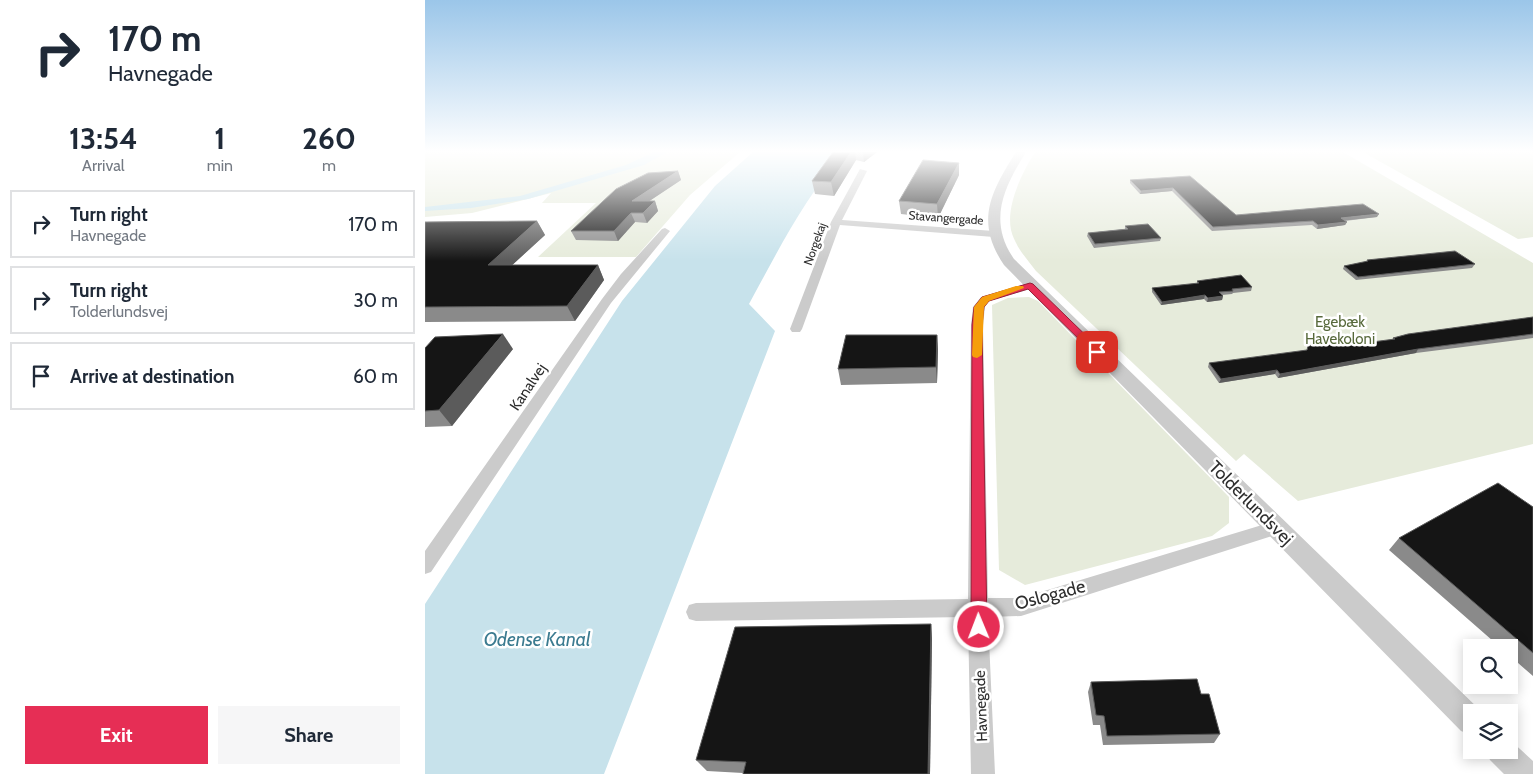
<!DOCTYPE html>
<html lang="en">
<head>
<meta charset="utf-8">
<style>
	:root { --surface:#fff; --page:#f6f6f7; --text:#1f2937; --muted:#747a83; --line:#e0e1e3; --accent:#e62e55 }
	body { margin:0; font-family:Cabin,sans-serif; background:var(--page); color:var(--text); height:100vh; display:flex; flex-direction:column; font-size:19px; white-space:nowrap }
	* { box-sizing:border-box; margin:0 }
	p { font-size:16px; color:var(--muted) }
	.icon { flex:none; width:28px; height:28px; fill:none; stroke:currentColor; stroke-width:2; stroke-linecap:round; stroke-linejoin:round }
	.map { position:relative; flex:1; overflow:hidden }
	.drawer { display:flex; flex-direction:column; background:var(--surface); width:425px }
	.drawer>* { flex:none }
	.guide { background:#fff; color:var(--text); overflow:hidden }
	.tools { position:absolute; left:1038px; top:639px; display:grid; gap:10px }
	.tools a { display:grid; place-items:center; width:55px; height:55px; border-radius:0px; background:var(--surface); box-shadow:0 2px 12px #0003; font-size:25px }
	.pin { position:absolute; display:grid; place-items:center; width:42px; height:42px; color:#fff; margin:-21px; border-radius:10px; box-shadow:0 2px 8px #0006 }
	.me { position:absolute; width:55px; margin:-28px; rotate:359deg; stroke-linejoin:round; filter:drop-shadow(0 0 4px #0008) }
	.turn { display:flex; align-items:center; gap:18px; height:105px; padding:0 25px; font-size:22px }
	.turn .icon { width:65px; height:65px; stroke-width:2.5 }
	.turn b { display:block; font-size:35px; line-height:42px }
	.eta { display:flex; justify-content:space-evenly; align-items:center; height:85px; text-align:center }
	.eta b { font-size:30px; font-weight:700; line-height:35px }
	.button { display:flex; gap:10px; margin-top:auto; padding:10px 25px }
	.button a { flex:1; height:58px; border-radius:0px; background:var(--accent); color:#fff; font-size:20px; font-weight:700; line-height:58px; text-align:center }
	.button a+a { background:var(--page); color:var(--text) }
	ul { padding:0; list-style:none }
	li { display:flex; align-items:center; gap:15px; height:68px; margin:0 10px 8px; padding:0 15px; border:2px solid var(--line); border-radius:0px }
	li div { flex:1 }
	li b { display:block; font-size:19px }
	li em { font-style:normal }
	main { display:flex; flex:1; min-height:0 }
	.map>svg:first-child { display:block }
	.green { fill:#e6ebdb }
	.water { fill:#c7e2eb }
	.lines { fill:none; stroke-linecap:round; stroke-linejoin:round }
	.minor { fill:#cbcbcb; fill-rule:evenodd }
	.tertiary { fill:#cbcbcb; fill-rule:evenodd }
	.wall { fill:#8a8a8a }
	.shaded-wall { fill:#5b5b5b }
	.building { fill:#151515; stroke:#5b5b5b }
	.route { fill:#e62e55; stroke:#961e37 }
	.slow { fill:#f59e0b }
	.labels { text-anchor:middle; stroke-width:5; stroke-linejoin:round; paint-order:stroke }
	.far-street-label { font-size:12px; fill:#2e2e2e; stroke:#fff }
	.park-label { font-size:15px; fill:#57693b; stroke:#fff }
	.street-label { font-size:15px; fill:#2e2e2e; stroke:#fff }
	.near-street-label { font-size:18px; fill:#2e2e2e; stroke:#fff }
	.near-water-label { font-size:19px; font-style:italic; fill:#3b7b90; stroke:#fff }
</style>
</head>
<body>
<main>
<section class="drawer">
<div class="guide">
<div class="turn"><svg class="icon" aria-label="right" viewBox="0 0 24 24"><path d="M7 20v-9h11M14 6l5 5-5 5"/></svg><div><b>170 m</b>Havnegade</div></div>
</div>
<div class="eta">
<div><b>13:54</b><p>Arrival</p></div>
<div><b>1</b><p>min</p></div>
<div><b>260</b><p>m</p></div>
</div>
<ul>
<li><svg class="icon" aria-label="right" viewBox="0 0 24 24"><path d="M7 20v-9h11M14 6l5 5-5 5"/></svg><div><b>Turn right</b><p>Havnegade</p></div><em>170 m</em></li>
<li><svg class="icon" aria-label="right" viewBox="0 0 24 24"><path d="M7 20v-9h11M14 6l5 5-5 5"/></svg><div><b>Turn right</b><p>Tolderlundsvej</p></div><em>30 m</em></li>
<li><svg class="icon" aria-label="arrive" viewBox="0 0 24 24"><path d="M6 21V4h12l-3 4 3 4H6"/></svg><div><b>Arrive at destination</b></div><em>60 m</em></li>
</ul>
<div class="button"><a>Exit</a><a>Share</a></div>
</section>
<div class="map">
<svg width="1108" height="774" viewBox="0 0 1108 774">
	<rect width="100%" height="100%" fill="#fff"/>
	<!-- green -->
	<g class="green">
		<polygon points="0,152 315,152 265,195 211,257 113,257 171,203 117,203 126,193 47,213 0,217"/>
		<path d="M610,152H918L1108,263V444L873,501L819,454L811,461L611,271C601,258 590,246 586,230C581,205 597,173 610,152Z"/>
		<polygon points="938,152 1108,152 1108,237 1093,239"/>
		<polygon points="604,297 613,301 804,497 804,523 787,536 600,585 574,570 567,305 583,298"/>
	</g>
	<!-- water -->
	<g class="water">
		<polygon points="229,152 242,152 219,165 103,199 46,208 0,211 0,207 95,196 201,165"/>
		<path d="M328,152H420C379,198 353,251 324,304L350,331L179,774H0V604L197,301L290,186Z"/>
	</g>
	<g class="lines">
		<!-- minor -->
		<g class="minor">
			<polygon points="435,169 442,171 417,220 569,231 574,234 569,237 415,225 377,329 375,332 367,332 365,329 406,222"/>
			<polygon points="240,228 245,231 186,303 6,572 0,574 0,551 177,299 196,274 237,229"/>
			<polygon points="605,283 611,286 609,288 564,301 560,307 558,325 563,598 596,598 850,521 856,523 859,528 856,533 850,535 596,616 563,617 570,774 546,774 543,617 271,621 264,619 261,612 264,605 271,603 543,599 546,325 548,307 556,297"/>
		</g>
		<!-- tertiary -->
		<g class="tertiary">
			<path d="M591,152H601C578,189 563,221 589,259L1056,711L1057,712H1046V735L1036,731L579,265C550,222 565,193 591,152Z"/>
			<polygon points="1084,739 1108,761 1108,774 1079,774 1065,760 1060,750 1084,750"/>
		</g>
	</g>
	<!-- wall -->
	<g class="wall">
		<polygon points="408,152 452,152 439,162 431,160 409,196 390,194 387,181"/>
		<polygon points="534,163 534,175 513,218 476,214 474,201"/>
		<polygon points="253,171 256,180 224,201 230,201 233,211 222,223 210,222 193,241 151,240 146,231"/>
		<polygon points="765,176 811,215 952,217 920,221 922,222 920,225 892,229 887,225 787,231 747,191 715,194 705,183 705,180"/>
		<polygon points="112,221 120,235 87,265 173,265 179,280 150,321 0,322 0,222"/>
		<polygon points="700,226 736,238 735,241 669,248 662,236 663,233 700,229"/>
		<polygon points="942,260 1050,264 1047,268 931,280 918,269 919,266 941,262"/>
		<polygon points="772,281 827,287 826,291 808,293 807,294 797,295 798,296 797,300 782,302 779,299 736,305 727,292 727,288 772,284"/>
		<polygon points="1108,317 1108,338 991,353 853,378 850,374 794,383 783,367 784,363 967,340 968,338"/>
		<polygon points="512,335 513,350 512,383 416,385 413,369"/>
		<polygon points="0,348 88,349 27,426 0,427"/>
		<polygon points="1108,507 1108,676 1084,655 1084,648 1076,648 964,550 974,538"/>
		<polygon points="506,624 507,639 505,774 318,774 318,773 282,771 271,760"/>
		<polygon points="666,682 776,694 795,734 789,743 678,745 675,725 668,725 663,692"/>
	</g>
	<!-- shaded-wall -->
	<g class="shaded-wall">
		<polygon points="426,152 430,152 431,160 409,196 406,182"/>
		<polygon points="438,152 452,152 439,162"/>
		<polygon points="534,163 534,175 513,218 512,204"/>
		<polygon points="253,171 256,180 211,210 207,201"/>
		<polygon points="748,188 747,191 715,194 716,191"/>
		<polygon points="230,201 233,211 222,223 218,213"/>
		<polygon points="206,213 210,222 193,241 189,231"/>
		<polygon points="954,214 952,217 915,221 916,218"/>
		<polygon points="112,221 120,235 72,279 63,265"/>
		<polygon points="922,222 920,225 892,229 893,225"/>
		<polygon points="173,265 179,280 150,321 142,306"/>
		<polygon points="780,295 779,299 736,305 737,302"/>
		<polygon points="798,296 797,300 782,302 783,298"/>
		<polygon points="78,334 88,349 27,426 14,410"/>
		<polygon points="512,335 513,350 512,383 511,367"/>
		<polygon points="993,349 991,353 853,378 855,374"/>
		<polygon points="852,370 850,374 794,383 796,379"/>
		<polygon points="506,624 507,639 505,774 503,774"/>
	</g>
	<!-- building -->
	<g class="building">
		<polygon points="408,152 426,152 406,182 387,181"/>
		<polygon points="498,160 534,163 512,204 474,201"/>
		<polygon points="253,171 207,201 230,201 218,213 206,213 189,231 146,231 191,189 223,173"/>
		<polygon points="765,176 811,215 938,204 954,214 916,218 922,222 893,225 888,221 788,227 748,188 716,191 705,180"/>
		<polygon points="112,221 63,265 173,265 142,306 0,307 0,222"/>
		<polygon points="723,224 736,238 670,244 663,233 703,229 700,226"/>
		<polygon points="1030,251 1050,264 933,277 919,266 943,261 942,260"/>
		<polygon points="816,275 827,287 807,289 808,291 794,292 798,296 783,298 780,295 737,302 727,288 774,283 772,281"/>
		<polygon points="1108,317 1108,334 993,349 855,374 852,370 796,379 784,363 882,350 883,346 920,341 924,345 970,339 968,338 983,334"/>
		<polygon points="78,334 14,410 0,411 0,348 10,337"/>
		<polygon points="421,335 512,335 511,367 413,369"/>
		<polygon points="1073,483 1108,507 1108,653 974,538"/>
		<polygon points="506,624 503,774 318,774 321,762 271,760 310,627"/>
		<polygon points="772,679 776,694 784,694 795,734 682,736 679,716 671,715 666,682"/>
	</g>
	<!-- sky -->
	<linearGradient id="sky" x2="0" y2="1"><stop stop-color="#9bc6e9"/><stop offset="0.58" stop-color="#fff"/><stop offset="1" stop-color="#fff" stop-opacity="0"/></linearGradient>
	<rect width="1108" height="261" fill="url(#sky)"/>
	<!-- route -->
	<polygon class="route" points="605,283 608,284 678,352 672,355 669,354 603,289 564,301 559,307 557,325 562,627 560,632 554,635 548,632 546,627 547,325 549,307 557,297"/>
	<!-- slow -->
	<polygon class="slow" points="591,286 598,286 599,288 564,301 559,307 557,355 552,358 548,357 547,355 549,307 557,297"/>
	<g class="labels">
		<!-- far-street labels -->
		<g class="far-street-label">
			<text transform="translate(521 218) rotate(4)" y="4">Stavangergade</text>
			<text transform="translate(390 244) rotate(-70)" y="4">Norgekaj</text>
		</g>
		<!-- park labels -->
		<g class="park-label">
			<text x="915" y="327">Egebæk<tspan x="915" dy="17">Havekoloni</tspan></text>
		</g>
		<!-- street labels -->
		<g class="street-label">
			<text transform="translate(103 387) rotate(-56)" y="5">Kanalvej</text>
			<text transform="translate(556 706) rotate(-92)" y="5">Havnegade</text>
		</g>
		<!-- near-street labels -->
		<g class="near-street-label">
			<text transform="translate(826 503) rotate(45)" y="6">Tolderlundsvej</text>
			<text transform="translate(625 595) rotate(-15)" y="6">Oslogade</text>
		</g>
		<!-- near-water labels -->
		<g class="near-water-label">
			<text x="112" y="646">Odense Kanal</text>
		</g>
	</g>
</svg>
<div class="tools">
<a><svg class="icon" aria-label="search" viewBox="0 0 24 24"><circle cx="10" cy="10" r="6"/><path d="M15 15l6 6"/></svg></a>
<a><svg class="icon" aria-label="layers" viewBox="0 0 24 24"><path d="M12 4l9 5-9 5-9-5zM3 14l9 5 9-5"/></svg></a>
</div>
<div class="pin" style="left:672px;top:352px;background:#d93025"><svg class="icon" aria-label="arrive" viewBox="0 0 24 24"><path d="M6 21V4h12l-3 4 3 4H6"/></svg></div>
<svg class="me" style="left:554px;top:627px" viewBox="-20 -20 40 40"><circle r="17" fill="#e62e55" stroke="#fff" stroke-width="3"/><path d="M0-11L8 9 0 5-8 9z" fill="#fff"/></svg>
</div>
</main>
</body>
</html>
